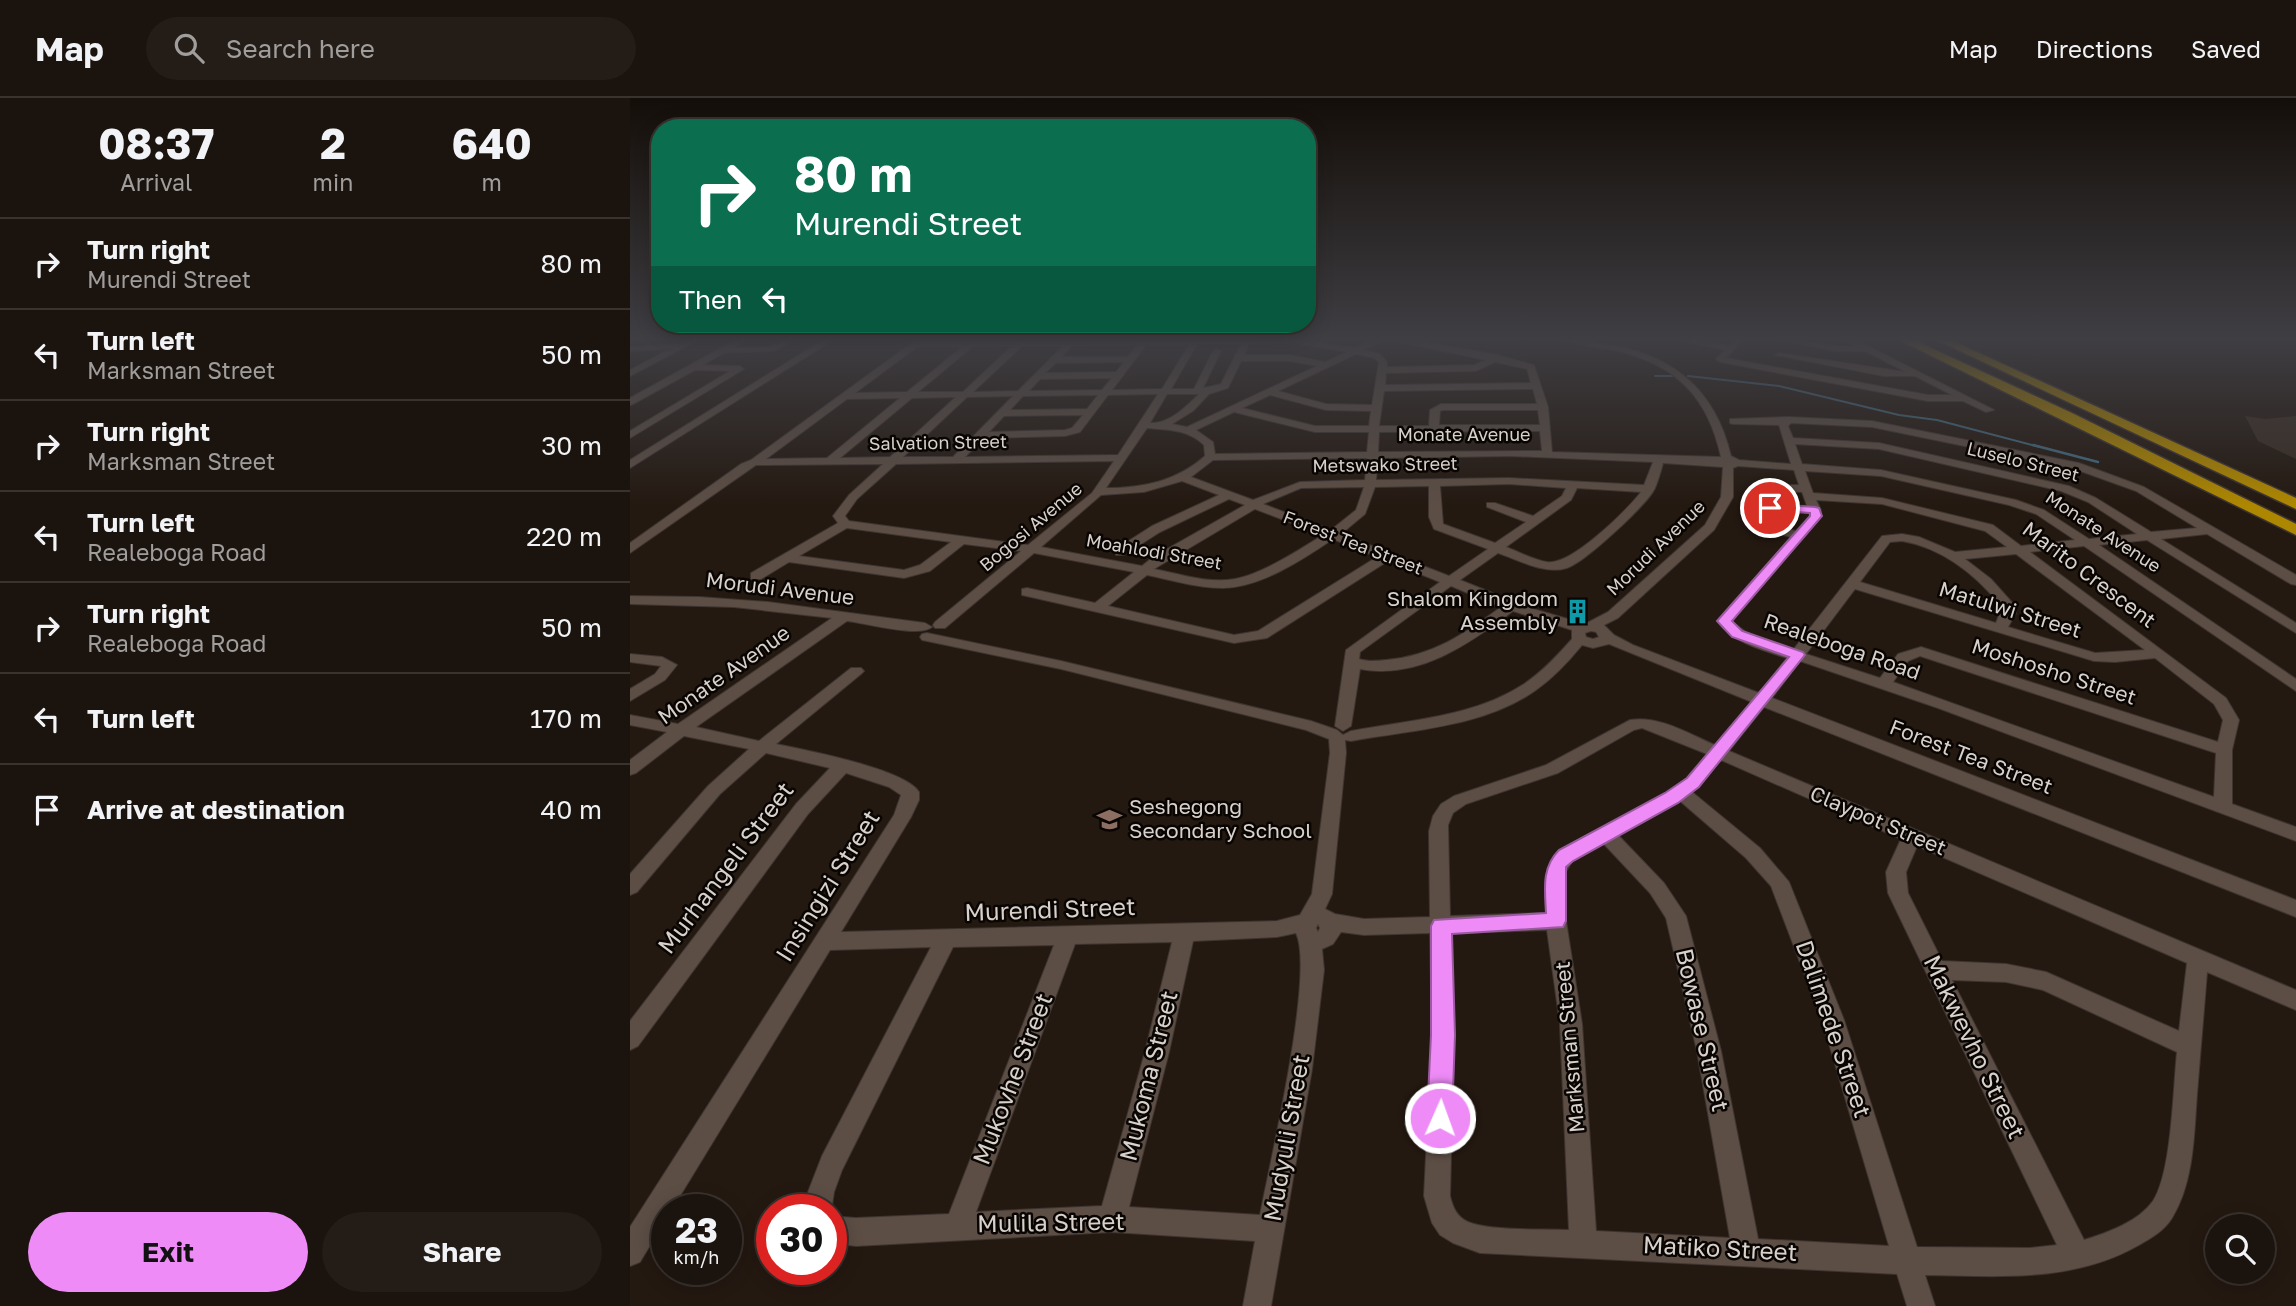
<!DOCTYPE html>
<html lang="en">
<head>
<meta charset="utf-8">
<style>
	:root { --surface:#1b130d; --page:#241c16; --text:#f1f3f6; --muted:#a09e9d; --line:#39322e; --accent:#ee8bf7 }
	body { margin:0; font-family:"Golos Text",sans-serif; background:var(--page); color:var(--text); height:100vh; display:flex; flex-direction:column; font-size:26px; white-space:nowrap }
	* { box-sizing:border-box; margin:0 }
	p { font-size:23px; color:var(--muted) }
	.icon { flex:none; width:38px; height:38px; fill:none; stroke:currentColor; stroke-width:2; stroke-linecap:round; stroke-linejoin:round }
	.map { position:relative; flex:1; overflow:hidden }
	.sheet { display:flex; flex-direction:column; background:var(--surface); width:630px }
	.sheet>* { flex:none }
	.top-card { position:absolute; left:21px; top:21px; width:665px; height:214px; border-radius:28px; box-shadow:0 4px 18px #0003,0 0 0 2px var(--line); background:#0b6e4f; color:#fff; overflow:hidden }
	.controls { position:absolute; left:1575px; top:1116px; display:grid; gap:14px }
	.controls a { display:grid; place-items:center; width:70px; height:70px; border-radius:50%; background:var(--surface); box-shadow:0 4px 18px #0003,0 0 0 2px var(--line); font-size:35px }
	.speed { position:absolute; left:21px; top:1096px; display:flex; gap:14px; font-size:35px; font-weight:700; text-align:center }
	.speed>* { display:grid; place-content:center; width:91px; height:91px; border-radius:50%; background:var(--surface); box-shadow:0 4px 18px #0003,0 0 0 2px var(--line); line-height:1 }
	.speed small { font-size:18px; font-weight:400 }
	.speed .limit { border:10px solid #d22; background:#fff; color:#111 }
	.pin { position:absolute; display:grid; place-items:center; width:60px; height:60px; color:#fff; margin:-30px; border:4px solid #fff; border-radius:50%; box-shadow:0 2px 7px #0007 }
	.me { position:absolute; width:77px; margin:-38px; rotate:2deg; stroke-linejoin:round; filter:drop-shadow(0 0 5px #0008) }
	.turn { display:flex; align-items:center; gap:24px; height:147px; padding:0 28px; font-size:32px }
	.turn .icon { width:91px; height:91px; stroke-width:2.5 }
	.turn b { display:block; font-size:49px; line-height:60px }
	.then { display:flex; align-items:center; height:66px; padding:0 28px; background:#0003; gap:14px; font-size:26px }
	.eta { display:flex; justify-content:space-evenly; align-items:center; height:119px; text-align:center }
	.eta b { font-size:42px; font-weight:700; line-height:49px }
	.primary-button { display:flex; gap:14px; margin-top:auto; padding:14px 28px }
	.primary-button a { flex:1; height:80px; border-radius:42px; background:var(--accent); color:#111; font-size:28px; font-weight:700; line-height:80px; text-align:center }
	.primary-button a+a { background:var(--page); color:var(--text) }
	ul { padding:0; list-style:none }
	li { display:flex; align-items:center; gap:21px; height:91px; padding:0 28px; border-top:2px solid var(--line) }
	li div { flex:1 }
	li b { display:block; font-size:26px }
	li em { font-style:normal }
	header { display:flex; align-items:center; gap:42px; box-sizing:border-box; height:98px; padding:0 35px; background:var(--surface); border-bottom:2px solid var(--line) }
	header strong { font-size:33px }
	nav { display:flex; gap:38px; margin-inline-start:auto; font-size:24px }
	.search { width:490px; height:63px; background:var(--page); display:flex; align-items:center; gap:18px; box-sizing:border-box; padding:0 24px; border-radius:38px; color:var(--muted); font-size:26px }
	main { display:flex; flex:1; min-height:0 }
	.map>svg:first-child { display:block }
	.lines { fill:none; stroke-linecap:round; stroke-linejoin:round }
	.stream-far1 { stroke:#426a80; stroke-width:2 }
	.stream { stroke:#426a80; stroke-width:2.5 }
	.building { fill:#392d24 }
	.minor-casing { stroke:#3e3531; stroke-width:2 }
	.highway-casing { stroke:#3e3531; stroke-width:3 }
	.minor { fill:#5c4e45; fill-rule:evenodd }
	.highway { fill:#ae8700; fill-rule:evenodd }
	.route { fill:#ee8bf7; stroke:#9b5aa1; stroke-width:2 }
	.labels { text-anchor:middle; stroke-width:5; stroke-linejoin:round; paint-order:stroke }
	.far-street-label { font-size:18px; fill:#d8d0cb; stroke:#090503 }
	.street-label { font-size:21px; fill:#d8d0cb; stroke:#090503 }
	.poi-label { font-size:21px; fill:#d8d0cb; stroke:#090503; text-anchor:end }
	.near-street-label { font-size:24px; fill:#d8d0cb; stroke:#090503 }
</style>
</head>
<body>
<header>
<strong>Map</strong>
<div class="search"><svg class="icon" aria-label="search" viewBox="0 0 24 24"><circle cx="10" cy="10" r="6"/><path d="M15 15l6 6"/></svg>Search here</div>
<nav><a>Map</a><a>Directions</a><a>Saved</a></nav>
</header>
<main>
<section class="sheet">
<div class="eta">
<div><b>08:37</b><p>Arrival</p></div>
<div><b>2</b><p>min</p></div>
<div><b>640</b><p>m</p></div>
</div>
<ul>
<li><svg class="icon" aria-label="right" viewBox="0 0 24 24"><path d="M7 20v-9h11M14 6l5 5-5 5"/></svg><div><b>Turn right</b><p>Murendi Street</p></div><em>80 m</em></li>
<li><svg class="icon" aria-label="left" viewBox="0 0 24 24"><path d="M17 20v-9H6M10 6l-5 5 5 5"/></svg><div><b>Turn left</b><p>Marksman Street</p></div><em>50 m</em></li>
<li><svg class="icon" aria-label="right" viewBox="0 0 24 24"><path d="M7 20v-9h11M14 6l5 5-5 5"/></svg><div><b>Turn right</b><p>Marksman Street</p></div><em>30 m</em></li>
<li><svg class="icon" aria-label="left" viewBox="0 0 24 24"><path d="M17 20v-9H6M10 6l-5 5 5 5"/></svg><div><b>Turn left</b><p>Realeboga Road</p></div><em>220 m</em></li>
<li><svg class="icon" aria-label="right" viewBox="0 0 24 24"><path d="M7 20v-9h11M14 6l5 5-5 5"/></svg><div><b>Turn right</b><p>Realeboga Road</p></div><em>50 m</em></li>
<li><svg class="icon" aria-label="left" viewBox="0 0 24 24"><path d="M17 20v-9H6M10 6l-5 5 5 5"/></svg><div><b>Turn left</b></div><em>170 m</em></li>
<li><svg class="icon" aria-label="arrive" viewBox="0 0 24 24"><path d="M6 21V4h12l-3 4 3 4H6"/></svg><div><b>Arrive at destination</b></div><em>40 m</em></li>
</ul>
<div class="primary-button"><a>Exit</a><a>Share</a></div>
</section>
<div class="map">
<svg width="1666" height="1208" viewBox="0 0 1666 1208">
	<rect width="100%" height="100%" fill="#241911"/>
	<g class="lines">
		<!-- stream-far1 -->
		<g class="stream-far1">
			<polyline points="1025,278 1042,278"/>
			<polyline points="1058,278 1149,288 1269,317 1307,322 1410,349"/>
		</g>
		<!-- stream -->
		<polyline class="stream" points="1403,347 1468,364"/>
	</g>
	<!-- building -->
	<polygon class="building" points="1615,318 1635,321 1666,318 1666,361 1628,343"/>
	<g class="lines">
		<defs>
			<g id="minor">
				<polygon points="64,239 74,239 0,278 0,272 40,251 0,253 0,249 51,246"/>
				<polygon points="111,239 121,239 103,250 139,249 159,239 170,239 144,253 94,255 73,267 110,268 114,271 0,340 0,333 100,273 65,272 3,306 0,307 0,300"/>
				<polygon points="198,239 208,239 0,370 0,362"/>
				<path d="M290,239L297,241L293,244L511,242L513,239H520L519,242H562L564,239H572L570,242L665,241L724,250L746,240L768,239L867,257L904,267L918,309L922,354L1091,359C1078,300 1048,268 988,253C969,249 947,248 930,239C945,239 958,244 973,246C1041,255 1085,290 1101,358L1109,362L1161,366L1149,327L1103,326L1100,325V321L1159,319L1242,323L1449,365L1514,389L1666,477V487L1661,486L1577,436L1531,441L1666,525V535L1517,442L1469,447L1666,581V593L1454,448L1400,454L1596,600L1609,622L1602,652V706L1666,729V743L1308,610L1170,563L1142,600L1666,802V819L1134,609L1099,653L1666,892V912L1577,874C1574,915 1570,955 1567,996C1564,1037 1564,1084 1542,1120C1534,1133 1521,1140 1509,1147C1443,1185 1369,1178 1295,1177L1305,1208H1277L1267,1176L850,1155L823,1145L810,1137L802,1125L794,1098L802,937L800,835L734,837L711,834L703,846L692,851L694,872L682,971L641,1208H613L625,1143L482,1134L226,1148L201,1145V1118L226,1120L319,1116L424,847L323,849L212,1072L204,1094L201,1114V1111H176L178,1094L192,1058L301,849L200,852L42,1111H37V1119L10,1164L0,1168V1129L264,717L271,697L259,689L216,675L178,716L8,948L0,952V923L166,706L200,670L136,655L90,696L7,794L0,797V776L78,688L119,651L54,638L6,675L0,677V662L37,634L0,627V617L48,626L202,520L104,509L0,506V498L69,499L138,504L295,525L302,529C289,540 235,525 217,523L66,629L129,643L221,570H231L234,573L231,576L146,646C175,652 275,671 289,694V702L281,719L211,834L647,823L670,817L682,796L700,655L699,641L676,632L431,571L292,542L290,539L292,536L297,535L431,563L681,623L707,632L713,637L721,633C779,622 844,619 894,586C912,574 927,558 942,541V532L883,513C839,546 788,582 730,571L721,628L713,633L705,628L716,552L810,484L758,463L637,540L604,545L392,497V491L397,490L465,505L504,474L404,455L315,530H305L303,527L305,524L391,453L334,446L300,473L274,480L159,464L131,481H121V475L208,425L203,418L219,397L253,366L126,367L0,455V445L111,366L121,362ZM765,243L856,262L844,267L757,269V264L750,256L733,252L751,244ZM665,245L717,254L695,264L660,257H614L619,246ZM567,246H611L591,286L573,290L591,253L587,251L583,253L564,291H541ZM507,247L498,259H431L442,248ZM516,247H559L532,291L482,292ZM382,248L333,294H288L342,249ZM392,248H433L388,293L343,294ZM287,249H332L277,294L225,295ZM726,256L744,260L749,264L742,307L696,306L648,293ZM611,263H660L687,268L557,329L542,326L563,313L579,296L598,290ZM494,264L486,274L415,275L426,265ZM865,264L897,271L901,285L755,287L756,275L846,273ZM482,280L472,292L399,293L410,281ZM903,291L907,306H811L800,312L799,328H749L754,293ZM528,296L488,357L335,359L353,340L435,338L450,334L478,297ZM537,296H569C556,309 539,326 520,325ZM468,297L457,311L380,312L393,298ZM640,297L696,312L741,313L739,328H685L612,310ZM383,298L323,359H273L337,299ZM326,299L260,359L210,360L282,300ZM270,300L197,360L136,361L217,301ZM813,312H908L910,327H809L810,313ZM604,314L685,334H739L737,354L585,356L583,344L566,332ZM453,317L442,330L435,332L359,334L374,318ZM1161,325L1242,329L1442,370L1506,393L1567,430L1521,434L1466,400L1439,388L1249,345L1163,340L1158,328ZM517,330C537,332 558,331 574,347L575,358C547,383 513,390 476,390ZM910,333L912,353L748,354L749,334ZM1165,346L1249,351L1431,393L1458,404L1507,436L1459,441L1414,412L1386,402L1251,372L1172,366ZM881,358L1023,364L1014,387L879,380L746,382L748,360ZM737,360L735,382L670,384L623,402L561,379L583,362ZM484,363L462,395L398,447L219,423L215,418L227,401L266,366ZM1033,365L1093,369L1091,399L1075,427L978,514L955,526L900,510L830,482L868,455C889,462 914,477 937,470C954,465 1018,406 1025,390C1028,383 1031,373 1033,365ZM1108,368L1164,372L1169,387H1141L1135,390L1141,393L1172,394L1177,408L1140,406L1134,409L1140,412L1179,415L1180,418L1166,433L1133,426V432L1161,439L1087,523C1103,545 1132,552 1157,560L1129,595L1003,547L984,537L974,527L988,520L1084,432L1103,399V370ZM1175,373L1251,378L1379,407L1406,416L1445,442L1391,448L1363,427L1252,400L1183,395ZM552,383L589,397L522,428L486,451V457H494L530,434L599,401L615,407L523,459L512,468L411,449L471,397L514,394ZM879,386L936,390L932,398L903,418L865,405H857V409L896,424L865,445L813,426L810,388ZM799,388V419L804,431L858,451L819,478L711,436L735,416L745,389ZM734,389L726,412L701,432L633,406L671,390ZM947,390L1011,394C996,413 941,468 917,464C904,462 889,454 876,449L941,402ZM1186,402L1252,406L1355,433L1377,449L1325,454L1289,439L1272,436L1252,438L1163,552L1116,534L1101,523L1190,420L1191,412ZM625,411L693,437C669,452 632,476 605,481C578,486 550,476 524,471ZM217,430L321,444L290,467L274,472L169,458ZM703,441L747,459L628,533L604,537L478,508L517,477C542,482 567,490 593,490C631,489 672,462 703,441ZM1272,443C1313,450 1347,478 1372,509L1366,525L1230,484L1260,444ZM1386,456L1515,552L1465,555L1378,529L1386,515V509L1361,481L1335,461ZM821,488L871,509C834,536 803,558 756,562C747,563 738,564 729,561L730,554ZM1225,491L1464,563L1485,564L1525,560L1584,606L1593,622L1588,644L1291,549L1268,556L1250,580L1176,556ZM961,533L966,534L969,539L963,541L956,539L955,535ZM979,546L1122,604L1085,647C1059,636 1029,617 1000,622L916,667L824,698L811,706L803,718L799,733L800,819L734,821L705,816L695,811L702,796L716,655L715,642L721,643C782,632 854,629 906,592C924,579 938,564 952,547L963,550ZM1290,558L1586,655L1584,699L1263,584L1278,563ZM1012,630L1077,656L1057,680L1035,696L929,752C912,771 915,791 916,815L820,818L818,727L823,715L836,706L928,675L1004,632ZM1091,662L1271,741L1256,774L1258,795L1427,1147L1400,1150L1287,1149L1214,922L1159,784L1130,750L1062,694ZM1050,703L1116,760L1141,788L1192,922L1259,1148L1128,1141L1091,953L1056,818L1034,785L988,737ZM973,745L1020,795L1036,820L1067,953L1100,1140L966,1133L952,926L936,823L935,775L943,762ZM1287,748L1557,865L1549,933L1416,874L1376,866L1312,863L1278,795L1276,774ZM688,826L690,830L688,834L686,830ZM917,832L930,926L939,1132C914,1131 859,1133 838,1124C827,1119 823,1110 820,1098L824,937L821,835ZM666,835C685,875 640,1064 630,1117L499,1109L539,954L563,843L647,839ZM542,844L515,954L472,1108L346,1114L445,846ZM1322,882L1376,884L1413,892L1547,954C1543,991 1542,1074 1523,1103C1508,1124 1477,1135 1454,1142Z"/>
				<path d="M1035,239H1053L1099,248L1107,239H1116L1096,260L1298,297H1322L1285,278H1254L1145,257L1149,255L1276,274L1235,253H1205L1134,239C1165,239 1195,249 1226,249L1209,239H1220L1364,312L1356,314L1333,303H1298L1090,264L1086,261L1095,252Z"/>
				<polygon points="0,556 32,559 47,567 35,582 0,603 0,591 25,576 31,568 0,564"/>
			</g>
			<g id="highway">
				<polygon points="1263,239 1277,239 1442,315 1666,426 1666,437"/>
				<polygon points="1300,239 1314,239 1666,400 1666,411"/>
			</g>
		</defs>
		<!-- minor casing -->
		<use href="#minor" class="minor-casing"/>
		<!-- highway casing -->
		<use href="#highway" class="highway-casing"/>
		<!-- minor -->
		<use href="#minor" class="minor"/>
		<!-- highway -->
		<use href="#highway" class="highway"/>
	</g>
	<!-- sky -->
	<linearGradient id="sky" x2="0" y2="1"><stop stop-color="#140e09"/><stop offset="0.59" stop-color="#3f3e43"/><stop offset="1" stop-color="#3f3e43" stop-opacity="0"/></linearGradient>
	<rect width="1666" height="408" fill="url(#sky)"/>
	<!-- route -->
	<path class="route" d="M1140,406L1185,409L1189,410L1192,418L1102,523L1112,533L1173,554L1175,557L1069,689L1048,705L943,763L936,769V823L933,829L822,836L825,937L822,1020L819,1029L810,1032L801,1029L797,1020L801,937V828L804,822L916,815C915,792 911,770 929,752L1035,695L1057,680L1159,559L1102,539L1087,523L1180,418V415L1136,412L1134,410Z"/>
	<!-- icons -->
	<defs>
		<symbol id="building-bare" viewBox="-9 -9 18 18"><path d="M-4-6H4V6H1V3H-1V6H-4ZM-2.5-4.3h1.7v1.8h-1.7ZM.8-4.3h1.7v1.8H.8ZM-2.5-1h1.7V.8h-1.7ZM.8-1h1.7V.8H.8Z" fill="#0f9aa8" stroke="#090503" stroke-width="2.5" paint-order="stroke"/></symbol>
		<symbol id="school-bare" viewBox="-9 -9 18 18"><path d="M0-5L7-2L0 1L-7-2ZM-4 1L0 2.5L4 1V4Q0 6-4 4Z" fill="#8d6e63" stroke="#090503" stroke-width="2.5" paint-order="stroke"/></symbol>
	</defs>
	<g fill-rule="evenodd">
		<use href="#building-bare" x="930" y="496" width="35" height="35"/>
		<use href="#school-bare" x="462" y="704" width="35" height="35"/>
	</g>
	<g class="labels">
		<!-- far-street labels -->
		<g class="far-street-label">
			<text x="834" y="343">Monate Avenue</text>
			<text transform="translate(308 345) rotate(-1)" y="6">Salvation Street</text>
			<text transform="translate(1393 364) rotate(14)" y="6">Luselo Street</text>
			<text transform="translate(755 367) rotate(-1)" y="6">Metswako Street</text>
			<text transform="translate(401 429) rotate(-40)" y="6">Bogosi Avenue</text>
			<text transform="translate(1473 434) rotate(33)" y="6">Monate Avenue</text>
			<text transform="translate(723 445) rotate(21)" y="6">Forest Tea Street</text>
			<text transform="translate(1026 450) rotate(-44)" y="6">Morudi Avenue</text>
			<text transform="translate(524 454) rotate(10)" y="6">Moahlodi Street</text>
		</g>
		<!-- street labels -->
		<g class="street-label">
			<text transform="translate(1459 477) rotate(37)" y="7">Marito Crescent</text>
			<text transform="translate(150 491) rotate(7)" y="7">Morudi Avenue</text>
			<text transform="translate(1380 512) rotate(17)" y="7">Matulwi Street</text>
			<text transform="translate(1212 549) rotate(19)" y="7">Realeboga Road</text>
			<text transform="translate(1424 574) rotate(18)" y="7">Moshosho Street</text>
			<text transform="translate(94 577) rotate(-35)" y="7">Monate Avenue</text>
			<text transform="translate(1341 659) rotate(21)" y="7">Forest Tea Street</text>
			<text transform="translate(1248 723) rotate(23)" y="7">Claypot Street</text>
			<text transform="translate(940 949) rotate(-95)" y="7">Marksman Street</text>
		</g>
		<!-- poi labels -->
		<g class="poi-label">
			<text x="928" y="508">Shalom Kingdom<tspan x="928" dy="24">Assembly</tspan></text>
			<text x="499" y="716" text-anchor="start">Seshegong<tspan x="499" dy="24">Secondary School</tspan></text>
		</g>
		<!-- near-street labels -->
		<g class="near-street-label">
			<text transform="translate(96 770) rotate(-53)" y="8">Murhangeli Street</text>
			<text transform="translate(198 788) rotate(-58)" y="8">Insingizi Street</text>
			<text transform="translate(420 812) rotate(-2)" y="8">Murendi Street</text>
			<text transform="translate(1203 931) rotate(71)" y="8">Dalimede Street</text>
			<text transform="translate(1072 932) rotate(77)" y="8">Bowase Street</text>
			<text transform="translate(1344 949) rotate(64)" y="8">Makwevho Street</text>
			<text transform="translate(519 978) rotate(-76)" y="8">Mukoma Street</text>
			<text transform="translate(383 981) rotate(-69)" y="8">Mukovhe Street</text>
			<text transform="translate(657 1040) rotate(-80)" y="8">Mudyuli Street</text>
			<text transform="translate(421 1125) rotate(-1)" y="8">Mulila Street</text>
			<text transform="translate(1090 1151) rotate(3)" y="8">Matiko Street</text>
		</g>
	</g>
</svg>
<div class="controls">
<a><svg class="icon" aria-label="search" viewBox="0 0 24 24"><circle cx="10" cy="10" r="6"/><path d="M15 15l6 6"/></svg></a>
</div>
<div class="speed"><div>23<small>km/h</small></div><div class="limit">30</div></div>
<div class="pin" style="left:1140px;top:410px;background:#d93025"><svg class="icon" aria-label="arrive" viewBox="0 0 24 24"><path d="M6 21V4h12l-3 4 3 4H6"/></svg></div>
<svg class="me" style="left:810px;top:1020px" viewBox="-20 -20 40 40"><circle r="17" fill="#ee8bf7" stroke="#fff" stroke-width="3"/><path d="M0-11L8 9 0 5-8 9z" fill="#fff"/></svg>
<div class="top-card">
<div class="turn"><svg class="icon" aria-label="right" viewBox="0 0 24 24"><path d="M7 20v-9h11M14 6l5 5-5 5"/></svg><div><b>80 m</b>Murendi Street</div></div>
<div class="then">Then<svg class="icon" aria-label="left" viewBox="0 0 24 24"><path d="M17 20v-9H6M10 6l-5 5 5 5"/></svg></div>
</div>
</div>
</main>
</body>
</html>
